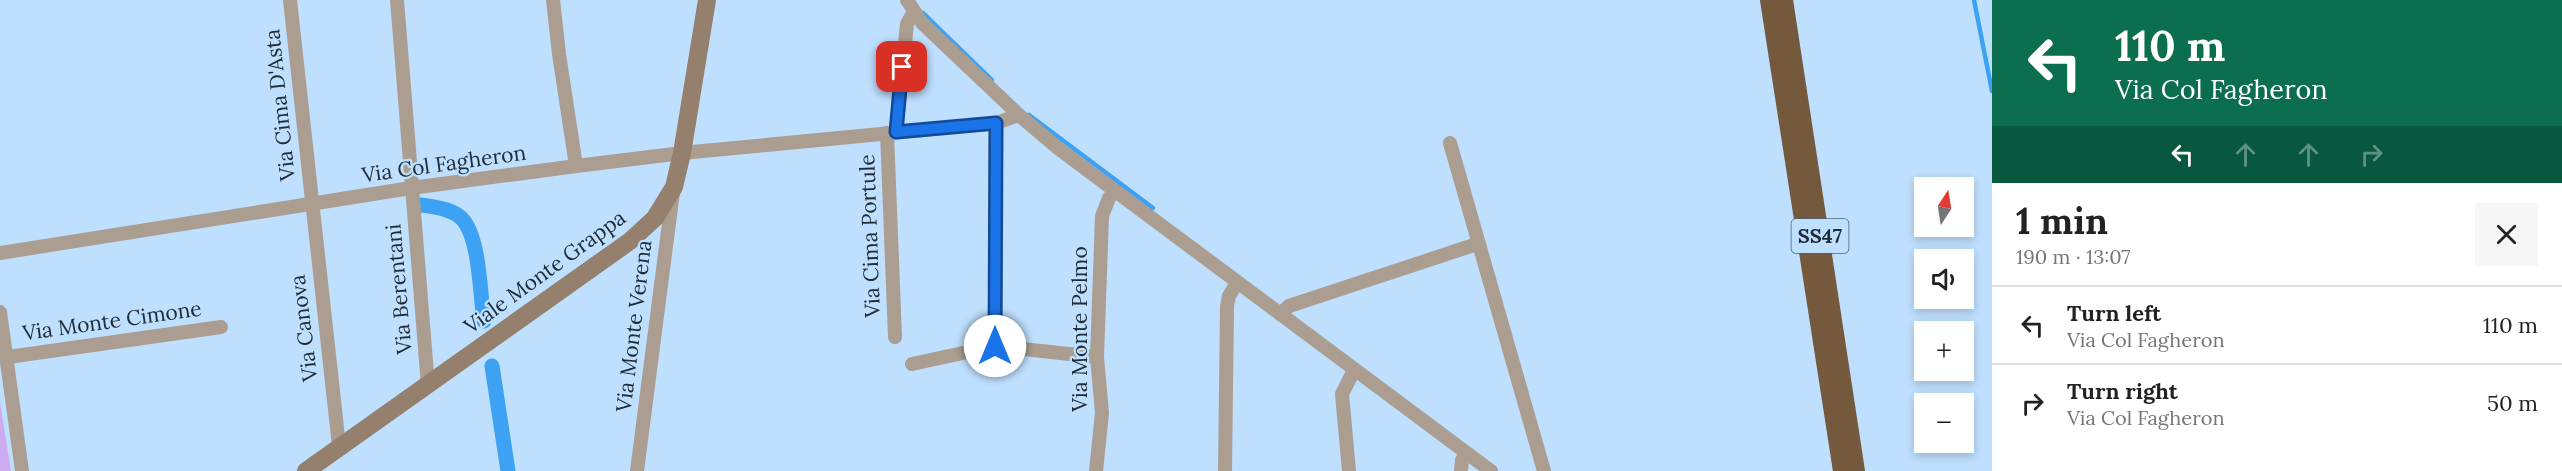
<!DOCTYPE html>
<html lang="en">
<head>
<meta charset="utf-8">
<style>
	:root { --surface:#fff; --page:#f6f6f6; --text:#222; --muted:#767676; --line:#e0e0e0 }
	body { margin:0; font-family:Lora,serif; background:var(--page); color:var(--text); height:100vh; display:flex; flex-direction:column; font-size:22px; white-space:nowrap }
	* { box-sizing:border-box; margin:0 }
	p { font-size:20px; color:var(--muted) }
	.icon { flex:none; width:33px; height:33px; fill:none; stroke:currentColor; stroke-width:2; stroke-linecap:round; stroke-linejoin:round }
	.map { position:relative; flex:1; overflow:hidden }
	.panel { display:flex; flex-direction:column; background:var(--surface); width:570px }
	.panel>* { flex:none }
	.banner { background:#0b6e4f; color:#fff; overflow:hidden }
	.needle { width:39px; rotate:12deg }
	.controls { position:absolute; left:1914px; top:177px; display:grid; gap:12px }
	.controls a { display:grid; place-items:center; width:60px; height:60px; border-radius:0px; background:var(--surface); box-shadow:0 3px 9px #0003; font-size:30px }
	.pin { position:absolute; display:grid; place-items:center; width:51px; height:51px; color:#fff; margin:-26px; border-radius:12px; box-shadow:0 3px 9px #0006 }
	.me { position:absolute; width:66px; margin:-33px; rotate:0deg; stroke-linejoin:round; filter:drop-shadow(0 0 4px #0008) }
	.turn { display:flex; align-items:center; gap:21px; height:126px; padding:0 24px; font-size:27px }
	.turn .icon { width:78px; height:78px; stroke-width:2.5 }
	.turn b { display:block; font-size:42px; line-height:51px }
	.lanes { display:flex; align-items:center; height:57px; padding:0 24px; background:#0003; justify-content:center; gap:30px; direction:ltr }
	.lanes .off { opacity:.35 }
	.round { display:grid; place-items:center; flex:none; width:63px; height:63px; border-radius:0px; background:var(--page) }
	.headline { display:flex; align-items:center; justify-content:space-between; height:102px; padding:0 24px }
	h1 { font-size:36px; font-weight:800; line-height:45px }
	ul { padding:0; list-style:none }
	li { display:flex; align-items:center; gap:18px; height:78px; padding:0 24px; border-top:2px solid var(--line) }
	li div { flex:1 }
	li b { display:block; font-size:22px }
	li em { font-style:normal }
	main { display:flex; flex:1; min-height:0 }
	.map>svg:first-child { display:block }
	.green { fill:#ceaaf0 }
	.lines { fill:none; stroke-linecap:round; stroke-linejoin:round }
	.stream { stroke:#3da2f4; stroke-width:4.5 }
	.canal { stroke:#3da2f4; stroke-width:15 }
	.street { stroke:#ab9e90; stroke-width:14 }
	.secondary { stroke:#94806c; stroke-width:18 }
	.highway { stroke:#74593c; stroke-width:18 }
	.route-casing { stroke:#114b97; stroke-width:15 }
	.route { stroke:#1a73e8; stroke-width:10 }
	.labels { text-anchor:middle; stroke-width:4.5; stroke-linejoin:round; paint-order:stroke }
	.shield { fill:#bedffe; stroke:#4f6274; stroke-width:1.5 }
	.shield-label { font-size:20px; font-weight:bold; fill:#202d39 }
	.street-label { font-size:21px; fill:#202d39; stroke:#bedffe }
</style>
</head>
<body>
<main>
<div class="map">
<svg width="1992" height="471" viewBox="0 0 1992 471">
	<rect width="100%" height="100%" fill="#bedffe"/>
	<!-- green -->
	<polygon class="green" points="0,402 11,471 0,471"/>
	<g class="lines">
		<!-- stream -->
		<g class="stream">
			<polyline points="1974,0 1992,91"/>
			<polyline points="923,13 992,80"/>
			<polyline points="1029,115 1153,208"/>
		</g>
		<!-- canal -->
		<g class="canal">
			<path d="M421,205C435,207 455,209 464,221C480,242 480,295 484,321"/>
			<polyline points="492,366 508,471"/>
		</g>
		<!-- street -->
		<g class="street">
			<polyline points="290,0 339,446"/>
			<polyline points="397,0 428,386"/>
			<polyline points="553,0 559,54 576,166"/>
			<polyline points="907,0 922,23 1019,115 1059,149 1491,471"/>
			<polyline points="896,132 907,24 913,13"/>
			<polyline points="887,133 895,337"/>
			<polyline points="1450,143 1544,471"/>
			<polyline points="0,253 411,188 576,166 682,153 996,123 1019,115"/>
			<polyline points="0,312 22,471"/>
			<polyline points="1280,314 1289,306 1477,244"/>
			<polyline points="995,346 996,123"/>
			<polyline points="8,357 221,327"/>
			<polyline points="912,364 995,346 1097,357"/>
			<polyline points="637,471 673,192"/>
			<polyline points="1096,471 1102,413 1097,357 1102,216 1109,198 1115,191"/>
			<polyline points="1225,471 1227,306 1229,296 1237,283"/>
			<polyline points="1349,471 1342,394 1354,370"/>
			<polyline points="1461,471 1462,460 1468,454"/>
		</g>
		<!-- secondary -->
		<polyline class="secondary" points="306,471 630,241 655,218 674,187 682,153 707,0"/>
		<!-- highway -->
		<g class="highway">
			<polyline points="1769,0 1842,471"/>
			<polyline points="1784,0 1856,471"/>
		</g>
	</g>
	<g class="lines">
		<defs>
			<polyline id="route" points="902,67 896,132 996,123 995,346"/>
		</defs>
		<!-- route casing -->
		<use href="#route" class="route-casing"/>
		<!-- route -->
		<use href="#route" class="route"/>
	</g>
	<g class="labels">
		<!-- shield labels -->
		<rect class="shield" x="1791.5" y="219" width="57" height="34" rx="4.5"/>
		<g class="shield-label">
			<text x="1820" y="243">SS47</text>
		</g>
		<!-- street labels -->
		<g class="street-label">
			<text transform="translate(280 105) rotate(-96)" y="7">Via Cima D'Asta</text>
			<text transform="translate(444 164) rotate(-8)" y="7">Via Col Fagheron</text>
			<text transform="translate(870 236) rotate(-92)" y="7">Via Cima Portule</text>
			<text transform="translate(545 272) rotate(-36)" y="7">Viale Monte Grappa</text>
			<text transform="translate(399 289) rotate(-95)" y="7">Via Berentani</text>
			<text transform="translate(112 321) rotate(-8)" y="7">Via Monte Cimone</text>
			<text transform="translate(634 326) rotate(-83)" y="7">Via Monte Verena</text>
			<text transform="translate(304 328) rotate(-97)" y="7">Via Canova</text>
			<text transform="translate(1080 329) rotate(-90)" y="7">Via Monte Pelmo</text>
		</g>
	</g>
</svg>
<div class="controls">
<a><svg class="needle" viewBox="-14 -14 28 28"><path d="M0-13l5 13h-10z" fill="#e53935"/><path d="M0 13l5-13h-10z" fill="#767676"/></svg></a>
<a><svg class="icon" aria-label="sound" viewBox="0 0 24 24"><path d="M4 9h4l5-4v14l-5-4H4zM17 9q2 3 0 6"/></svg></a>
<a>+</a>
<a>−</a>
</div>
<div class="pin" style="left:902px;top:67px;background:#d93025"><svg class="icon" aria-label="arrive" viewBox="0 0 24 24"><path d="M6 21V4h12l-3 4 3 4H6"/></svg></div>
<svg class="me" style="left:995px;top:346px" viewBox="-20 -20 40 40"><circle r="19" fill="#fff"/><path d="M0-13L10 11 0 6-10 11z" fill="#1a73e8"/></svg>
</div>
<section class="panel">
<div class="banner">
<div class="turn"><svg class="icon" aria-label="left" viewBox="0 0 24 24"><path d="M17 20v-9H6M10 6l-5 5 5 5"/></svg><div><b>110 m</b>Via Col Fagheron</div></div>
<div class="lanes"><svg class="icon" aria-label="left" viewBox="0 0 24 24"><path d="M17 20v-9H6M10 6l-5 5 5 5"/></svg><svg class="icon off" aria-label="ahead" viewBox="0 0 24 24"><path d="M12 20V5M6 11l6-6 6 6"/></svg><svg class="icon off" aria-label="ahead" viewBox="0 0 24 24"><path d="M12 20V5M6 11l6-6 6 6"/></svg><svg class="icon off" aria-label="right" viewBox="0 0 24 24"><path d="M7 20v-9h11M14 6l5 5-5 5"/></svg></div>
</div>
<div class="headline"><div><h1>1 min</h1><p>190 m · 13:07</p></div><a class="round"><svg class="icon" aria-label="close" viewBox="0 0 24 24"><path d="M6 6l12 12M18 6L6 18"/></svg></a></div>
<ul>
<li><svg class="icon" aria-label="left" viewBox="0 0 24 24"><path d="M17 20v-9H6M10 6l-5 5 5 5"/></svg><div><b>Turn left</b><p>Via Col Fagheron</p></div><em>110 m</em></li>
<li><svg class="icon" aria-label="right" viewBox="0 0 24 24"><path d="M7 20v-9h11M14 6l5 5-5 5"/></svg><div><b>Turn right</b><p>Via Col Fagheron</p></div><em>50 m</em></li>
</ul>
</section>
</main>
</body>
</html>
